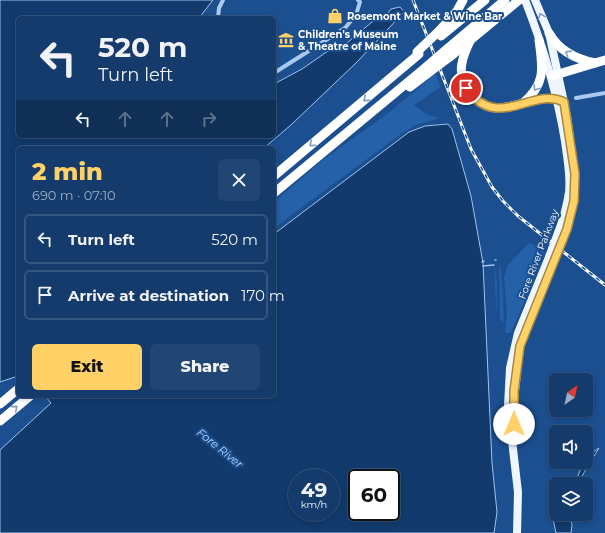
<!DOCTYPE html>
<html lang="en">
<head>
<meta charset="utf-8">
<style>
	:root { --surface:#143b6b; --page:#214673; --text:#f1f3f6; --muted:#9dadc1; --line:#33557e; --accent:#ffd166 }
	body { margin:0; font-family:Montserrat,sans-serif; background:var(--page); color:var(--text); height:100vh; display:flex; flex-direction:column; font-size:15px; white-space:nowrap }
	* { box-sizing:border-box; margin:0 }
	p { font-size:13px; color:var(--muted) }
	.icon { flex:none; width:22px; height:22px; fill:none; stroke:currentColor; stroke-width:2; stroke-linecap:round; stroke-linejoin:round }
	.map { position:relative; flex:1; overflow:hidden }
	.panel { position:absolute; left:16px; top:146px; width:260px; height:252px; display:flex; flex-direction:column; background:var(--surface); border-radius:6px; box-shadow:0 2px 6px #0003,0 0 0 1px var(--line) }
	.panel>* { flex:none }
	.top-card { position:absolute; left:16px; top:16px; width:260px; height:122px; border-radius:6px; box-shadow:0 2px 6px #0003,0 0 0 1px var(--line); background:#143b6b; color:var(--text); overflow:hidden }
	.needle { width:26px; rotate:33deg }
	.fabs { position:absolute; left:549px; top:373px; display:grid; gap:8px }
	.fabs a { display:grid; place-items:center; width:44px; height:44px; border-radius:6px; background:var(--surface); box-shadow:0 2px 6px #0003,0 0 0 1px var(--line); font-size:20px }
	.speed { position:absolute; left:288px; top:469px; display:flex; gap:8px; font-size:20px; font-weight:700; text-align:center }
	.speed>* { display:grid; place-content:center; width:52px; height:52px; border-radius:50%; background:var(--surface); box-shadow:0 2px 6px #0003,0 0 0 1px var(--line); line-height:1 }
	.speed small { font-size:10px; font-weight:400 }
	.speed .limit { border:2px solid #111; border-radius:6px; background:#fff; color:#111 }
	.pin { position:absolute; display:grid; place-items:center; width:34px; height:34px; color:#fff; margin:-17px; border:2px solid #fff; border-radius:50%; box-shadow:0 1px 4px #0007 }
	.me { position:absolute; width:44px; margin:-22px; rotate:0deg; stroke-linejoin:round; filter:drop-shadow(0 0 3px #0008) }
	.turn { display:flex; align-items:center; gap:14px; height:84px; padding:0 16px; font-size:18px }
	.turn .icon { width:52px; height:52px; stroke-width:2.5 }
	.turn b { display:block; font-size:28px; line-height:34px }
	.lanes { display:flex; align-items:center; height:38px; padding:0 16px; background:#0003; justify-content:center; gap:20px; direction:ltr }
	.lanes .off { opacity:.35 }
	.round { display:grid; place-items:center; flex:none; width:42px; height:42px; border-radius:6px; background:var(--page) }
	.summary { display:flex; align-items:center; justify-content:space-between; height:68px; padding:0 16px }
	h1 { font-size:24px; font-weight:800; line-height:30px; color:var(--accent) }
	.primary-button { display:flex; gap:8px; margin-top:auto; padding:8px 16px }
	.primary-button a { flex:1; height:46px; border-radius:6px; background:var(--accent); color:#111; font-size:16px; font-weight:800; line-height:46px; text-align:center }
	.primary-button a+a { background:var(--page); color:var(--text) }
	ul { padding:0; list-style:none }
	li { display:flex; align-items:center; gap:12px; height:50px; margin:0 8px 6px; padding:0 8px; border:2px solid var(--line); border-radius:6px }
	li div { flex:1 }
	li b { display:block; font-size:15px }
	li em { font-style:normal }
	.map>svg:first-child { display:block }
	.green { fill:#2461a8 }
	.water { fill:#123a6d; stroke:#9cc4f0; fill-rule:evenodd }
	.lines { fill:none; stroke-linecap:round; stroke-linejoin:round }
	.stream { stroke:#9cc4f0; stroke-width:1.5 }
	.minor { stroke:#a9c9ee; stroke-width:4 }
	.primary { stroke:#f0f6ff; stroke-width:8 }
	.motorway { stroke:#fff; stroke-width:9 }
	.rail-casing { stroke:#fff; stroke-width:3 }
	.rail { stroke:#1b4f8f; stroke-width:1.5; stroke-dasharray:4.5; stroke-linecap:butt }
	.primary-bridge { stroke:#f0f6ff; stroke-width:8 }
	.motorway-bridge { stroke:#fff; stroke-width:9 }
	.oneway { stroke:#7b9ac1 }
	.oneway2 { stroke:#829ec1 }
	.route-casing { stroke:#a68842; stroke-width:10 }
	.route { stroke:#ffd166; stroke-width:7 }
	.labels { text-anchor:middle; stroke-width:4; stroke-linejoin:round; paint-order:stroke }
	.poi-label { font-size:10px; font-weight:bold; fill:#fff; stroke:#1b4f8f; text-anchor:start }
	.street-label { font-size:10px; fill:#fff; stroke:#1b4f8f }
	.water-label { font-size:11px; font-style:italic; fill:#b5d3f5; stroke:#1b4f8f }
</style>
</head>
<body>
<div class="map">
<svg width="605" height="533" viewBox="0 0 605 533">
	<rect width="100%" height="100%" fill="#1b4f8f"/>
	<!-- green -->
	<g class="green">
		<polygon points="435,74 441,87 414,105 428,115 441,118 416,125 401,134 274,228 274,202 323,160 387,114"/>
		<polygon points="529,243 534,245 540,254 542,251 545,253 511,333 505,333 507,313 504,277 508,265"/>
		<polygon points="494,264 497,283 497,318 494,265"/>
		<path d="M499,264C502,268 505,322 503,324L500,318Z"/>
	</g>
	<!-- water -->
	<g class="water">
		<polygon points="0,0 213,0 199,18 18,18 18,136 274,136 274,84 302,69 328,51 347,43 372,22 387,14 391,9 400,7 404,12 357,62 292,124 264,148 18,148 18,376 0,382"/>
		<path d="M448,124L452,129L471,196L483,263L492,463L497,512L494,533H0V450L51,403L45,396H274V234L409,132L425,126ZM297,478H331V512H297ZM357,478H391V512H357Z"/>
		<polygon points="599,448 582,476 585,484 571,484 577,478 581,468 587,463 590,454"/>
		<polygon points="556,494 556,514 569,514 572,525 571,533 556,533 553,519 555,511 549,504 550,498"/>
	</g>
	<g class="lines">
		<!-- stream -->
		<g class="stream">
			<polyline points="495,260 496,260"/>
			<polyline points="482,262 484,261"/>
			<polyline points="483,266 494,265"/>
		</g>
		<!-- minor -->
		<g class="minor">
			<polyline points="218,18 219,8 223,0"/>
			<polyline points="274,73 345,28 356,15 360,2 358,0"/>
			<polyline points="576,98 605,93"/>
		</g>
		<!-- primary -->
		<g class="primary">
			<path d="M525,0C543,46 557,92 565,141C567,158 571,175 569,192C567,206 563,220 558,233"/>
			<polyline points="535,0 549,33 567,116 575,174 574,201 563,237"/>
			<polyline points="514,400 520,346 553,260"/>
			<polyline points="517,533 518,492 508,406 510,368 518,333 549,257"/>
		</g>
		<!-- motorway -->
		<g class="motorway">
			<polyline points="439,31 457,11 463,0"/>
			<path d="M549,33C559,51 575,59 595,63"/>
			<polyline points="441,36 485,0"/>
			<path d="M471,39C463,55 456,72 467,89C495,132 533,86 564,102"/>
			<polyline points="447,49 505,0"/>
			<polyline points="451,56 519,0"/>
			<polyline points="552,76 605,60"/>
			<polyline points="410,87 427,74"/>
			<path d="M522,104C546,84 543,69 539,40"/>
			<polyline points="274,176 419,54"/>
			<polyline points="274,193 425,68"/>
			<polyline points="0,404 18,389"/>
			<polyline points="0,421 30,396"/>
		</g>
		<defs>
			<polyline id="rail" points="413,0 471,149 492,187 503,201 518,216 605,285"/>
		</defs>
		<!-- rail casing -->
		<use href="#rail" class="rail-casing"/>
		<!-- rail -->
		<use href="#rail" class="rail"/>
		<!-- primary-bridge -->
		<g class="primary-bridge">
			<polyline points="549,257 558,233"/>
			<polyline points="553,260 563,237"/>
		</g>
		<!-- motorway-bridge -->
		<g class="motorway-bridge">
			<polyline points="417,52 439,31"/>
			<polyline points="425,68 447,49"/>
			<polyline points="427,74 451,56"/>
		</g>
	</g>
	<!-- one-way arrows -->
	<defs><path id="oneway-chevron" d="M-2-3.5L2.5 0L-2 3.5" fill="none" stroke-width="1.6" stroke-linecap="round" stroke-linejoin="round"/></defs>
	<use class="oneway" href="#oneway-chevron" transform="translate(541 16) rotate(-111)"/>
	<g class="oneway2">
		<use href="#oneway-chevron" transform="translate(568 53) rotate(-148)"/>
		<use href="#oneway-chevron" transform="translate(536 88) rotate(123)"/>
		<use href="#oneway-chevron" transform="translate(366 99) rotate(140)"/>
		<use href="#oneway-chevron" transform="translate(312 144) rotate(140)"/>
		<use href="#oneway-chevron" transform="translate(15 408) rotate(-40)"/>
	</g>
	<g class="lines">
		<defs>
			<path id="route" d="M466,88C498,133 532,86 564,102L575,174L574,201L567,229L520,346L514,391V424"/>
		</defs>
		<!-- route casing -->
		<use href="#route" class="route-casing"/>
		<!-- route -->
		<use href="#route" class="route"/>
	</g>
	<!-- icons -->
	<defs>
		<symbol id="shop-bare" viewBox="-9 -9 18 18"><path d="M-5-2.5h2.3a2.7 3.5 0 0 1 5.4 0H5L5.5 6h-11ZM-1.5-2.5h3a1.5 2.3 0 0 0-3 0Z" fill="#ffd166" stroke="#1b4f8f" stroke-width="2.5" paint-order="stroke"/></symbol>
		<symbol id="museum-bare" viewBox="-9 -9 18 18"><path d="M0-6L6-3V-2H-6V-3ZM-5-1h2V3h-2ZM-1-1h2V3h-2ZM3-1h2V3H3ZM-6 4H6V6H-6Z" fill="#ffd166" stroke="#1b4f8f" stroke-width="2.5" paint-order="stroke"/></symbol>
	</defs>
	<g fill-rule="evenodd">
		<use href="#shop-bare" x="324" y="5" width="22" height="22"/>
		<use href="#museum-bare" x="275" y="29" width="22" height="22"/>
	</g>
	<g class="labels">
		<!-- poi labels -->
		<g class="poi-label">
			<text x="347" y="20">Rosemont Market &amp; Wine Bar</text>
			<text x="298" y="38">Children's Museum<tspan x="298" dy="12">&amp; Theatre of Maine</tspan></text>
		</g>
		<!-- street labels -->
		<g class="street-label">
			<text transform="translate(538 254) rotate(-69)" y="4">Fore River Parkway</text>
		</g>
		<!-- water labels -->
		<g class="water-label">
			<text transform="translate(220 448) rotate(39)" y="4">Fore River</text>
		</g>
	</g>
</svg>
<div class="fabs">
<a><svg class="needle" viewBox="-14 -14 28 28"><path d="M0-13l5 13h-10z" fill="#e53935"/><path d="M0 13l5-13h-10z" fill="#9dadc1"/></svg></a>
<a><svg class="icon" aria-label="sound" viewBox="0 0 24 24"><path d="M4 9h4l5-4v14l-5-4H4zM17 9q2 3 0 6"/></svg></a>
<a><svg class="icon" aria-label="layers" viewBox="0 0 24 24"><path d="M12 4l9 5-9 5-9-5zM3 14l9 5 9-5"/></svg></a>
</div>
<div class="speed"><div>49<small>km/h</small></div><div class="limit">60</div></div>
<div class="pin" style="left:466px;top:88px;background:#d93025"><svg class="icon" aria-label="arrive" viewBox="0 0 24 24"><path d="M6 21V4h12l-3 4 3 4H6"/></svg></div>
<svg class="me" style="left:514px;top:424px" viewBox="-20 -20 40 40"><circle r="19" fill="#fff"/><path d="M0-13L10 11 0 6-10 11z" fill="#ffd166"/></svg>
<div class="top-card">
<div class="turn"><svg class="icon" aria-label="left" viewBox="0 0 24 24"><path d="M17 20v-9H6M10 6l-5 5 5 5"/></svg><div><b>520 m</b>Turn left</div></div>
<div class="lanes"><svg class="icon" aria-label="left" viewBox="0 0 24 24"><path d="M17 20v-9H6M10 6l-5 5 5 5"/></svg><svg class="icon off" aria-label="ahead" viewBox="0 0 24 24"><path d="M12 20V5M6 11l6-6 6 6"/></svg><svg class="icon off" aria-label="ahead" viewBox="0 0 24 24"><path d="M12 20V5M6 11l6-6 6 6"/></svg><svg class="icon off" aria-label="right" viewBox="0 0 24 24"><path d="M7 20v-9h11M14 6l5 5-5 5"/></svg></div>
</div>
<section class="panel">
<div class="summary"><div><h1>2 min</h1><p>690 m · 07:10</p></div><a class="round"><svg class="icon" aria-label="close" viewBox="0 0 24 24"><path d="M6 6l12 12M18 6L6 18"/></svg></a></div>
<ul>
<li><svg class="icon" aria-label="left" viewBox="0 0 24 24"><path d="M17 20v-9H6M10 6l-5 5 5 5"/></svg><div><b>Turn left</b></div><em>520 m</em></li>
<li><svg class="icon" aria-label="arrive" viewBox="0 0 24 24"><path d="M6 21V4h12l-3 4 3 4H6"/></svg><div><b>Arrive at destination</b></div><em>170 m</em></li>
</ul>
<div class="primary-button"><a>Exit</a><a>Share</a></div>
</section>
</div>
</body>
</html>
